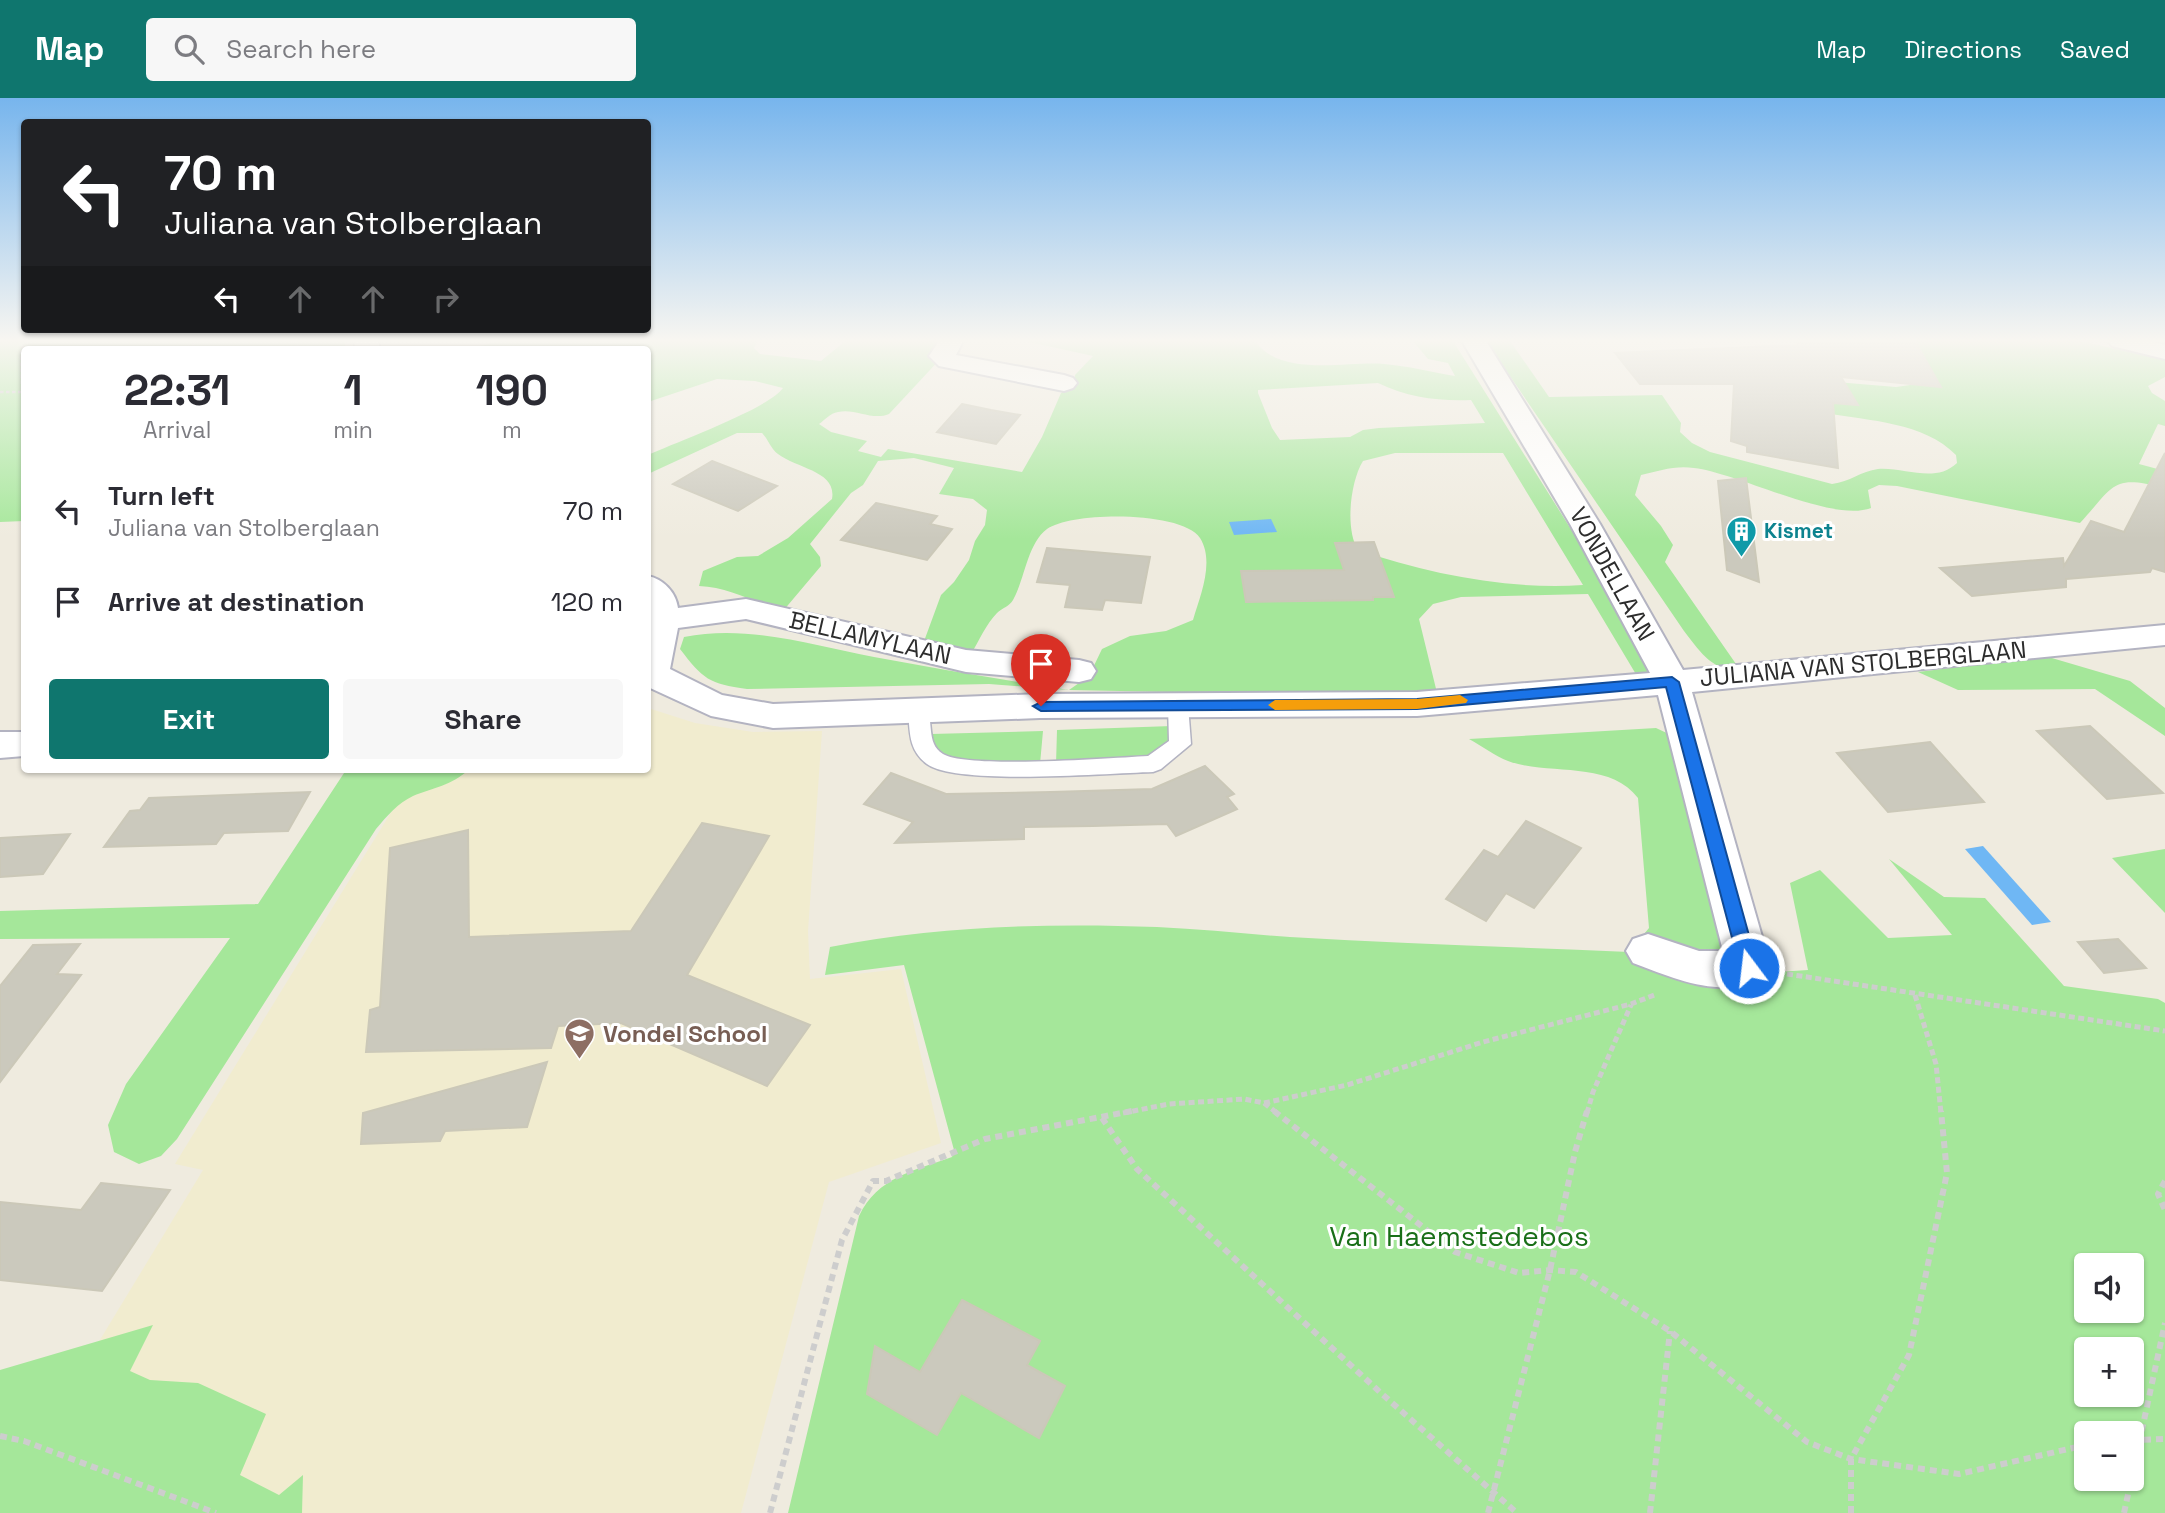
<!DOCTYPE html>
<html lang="en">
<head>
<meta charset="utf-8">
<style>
	:root { --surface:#fff; --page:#f7f7f7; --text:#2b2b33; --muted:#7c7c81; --accent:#0f766e }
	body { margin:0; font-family:"Space Grotesk",sans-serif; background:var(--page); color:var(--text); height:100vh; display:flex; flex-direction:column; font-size:26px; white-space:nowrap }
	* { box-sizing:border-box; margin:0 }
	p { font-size:23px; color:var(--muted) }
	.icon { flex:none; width:38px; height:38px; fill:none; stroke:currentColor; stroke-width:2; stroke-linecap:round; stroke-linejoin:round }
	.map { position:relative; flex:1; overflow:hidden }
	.sheet { position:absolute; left:21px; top:248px; width:630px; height:427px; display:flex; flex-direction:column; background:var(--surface); border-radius:7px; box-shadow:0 2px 5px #0004 }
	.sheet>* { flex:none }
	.banner { position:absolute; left:21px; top:21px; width:630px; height:214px; border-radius:7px; box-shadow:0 2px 5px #0004; background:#202124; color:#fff; overflow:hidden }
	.tools { position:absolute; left:2074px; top:1155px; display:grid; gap:14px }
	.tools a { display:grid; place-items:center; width:70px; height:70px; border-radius:7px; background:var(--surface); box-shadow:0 2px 5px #0004; font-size:35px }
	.pin { position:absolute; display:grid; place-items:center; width:60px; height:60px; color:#fff; margin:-72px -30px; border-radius:50% 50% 50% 0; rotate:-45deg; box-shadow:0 0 7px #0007 }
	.pin .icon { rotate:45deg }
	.me { position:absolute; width:77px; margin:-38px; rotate:345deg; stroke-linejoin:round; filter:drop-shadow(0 0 5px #0008) }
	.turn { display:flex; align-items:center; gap:24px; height:147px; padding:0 28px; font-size:32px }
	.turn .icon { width:91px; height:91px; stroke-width:2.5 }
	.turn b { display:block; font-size:49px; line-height:60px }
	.lanes { display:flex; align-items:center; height:66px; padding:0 28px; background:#0003; justify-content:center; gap:35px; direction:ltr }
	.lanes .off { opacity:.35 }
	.eta { display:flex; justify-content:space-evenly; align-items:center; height:119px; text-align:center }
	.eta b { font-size:42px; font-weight:600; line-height:49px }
	.cta { display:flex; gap:14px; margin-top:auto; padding:14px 28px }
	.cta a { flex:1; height:80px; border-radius:7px; background:var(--accent); color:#fff; font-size:28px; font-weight:600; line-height:80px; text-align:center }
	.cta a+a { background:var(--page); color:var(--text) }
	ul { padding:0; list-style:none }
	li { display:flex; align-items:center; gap:21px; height:91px; padding:0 28px }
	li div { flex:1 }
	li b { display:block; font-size:26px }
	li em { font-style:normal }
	header { display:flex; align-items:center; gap:42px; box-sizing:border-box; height:98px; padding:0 35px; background:var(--accent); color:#fff }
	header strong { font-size:33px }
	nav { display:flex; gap:38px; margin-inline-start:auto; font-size:24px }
	.search { width:490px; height:63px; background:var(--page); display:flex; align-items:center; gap:18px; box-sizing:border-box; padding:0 24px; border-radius:7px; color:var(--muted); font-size:26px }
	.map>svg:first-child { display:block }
	.education { fill:#f1eccf }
	.green { fill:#a5e79a; fill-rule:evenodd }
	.water { fill:#6fb7f4 }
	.building { fill:#cbc9bd; stroke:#cbc8b8; stroke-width:2 }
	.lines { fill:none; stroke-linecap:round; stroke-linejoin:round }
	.lane-casing { stroke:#b3b3c1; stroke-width:3 }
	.street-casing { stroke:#b3b3c1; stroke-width:4 }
	.path-far2 { stroke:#cdcdcd; stroke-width:2.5; stroke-dasharray:3.5 2.5; stroke-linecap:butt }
	.path-far1 { stroke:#cdcdcd; stroke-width:5; stroke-dasharray:6 3.5; stroke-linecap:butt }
	.path { stroke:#cdcdcd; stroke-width:6; stroke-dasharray:7 5; stroke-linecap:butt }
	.lane { fill:#fff; fill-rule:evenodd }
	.street { fill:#fff; fill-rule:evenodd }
	.route { fill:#1a73e8; stroke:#114b97; stroke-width:2 }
	.slow { fill:#f59e0b }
	.labels { text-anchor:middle; stroke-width:6; stroke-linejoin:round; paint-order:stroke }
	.far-culture-label { font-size:21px; font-weight:bold; fill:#0d838f; stroke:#fff; text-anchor:start }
	.street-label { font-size:24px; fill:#2d2d2d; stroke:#fff }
	.education-label { font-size:24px; font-weight:bold; fill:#785e54; stroke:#fff; text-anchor:start }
	.near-park-label { font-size:28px; fill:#196f18; stroke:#fff }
</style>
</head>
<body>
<header>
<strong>Map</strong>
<div class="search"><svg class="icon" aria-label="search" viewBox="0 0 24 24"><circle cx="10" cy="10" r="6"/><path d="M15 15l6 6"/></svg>Search here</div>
<nav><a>Map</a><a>Directions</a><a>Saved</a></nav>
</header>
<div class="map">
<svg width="2165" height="1415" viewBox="0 0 2165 1415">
	<rect width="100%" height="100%" fill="#efebdf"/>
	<!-- education -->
	<polygon class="education" points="648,610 695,625 753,634 822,633 808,833 810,881 901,871 941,1045 829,1084 741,1415 248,1415 38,1344 203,1072 175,1066 417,672 648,672"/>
	<!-- green -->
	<g class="green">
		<polygon points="0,243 344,243 346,252 24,252 24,423 0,424"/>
		<path d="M498,243H757L754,250L760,256L821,263L845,243H957L889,316C872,323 855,310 838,314C830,315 825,322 819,326L831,334L867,343L858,353L881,359L888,351L1022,374L1042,339L1061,295L1074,288L1075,277L1093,258L1025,243H1255C1281,280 1346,263 1384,266C1408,268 1431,274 1455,278L1448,265L1428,261L1413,243H1453L1653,562L1650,576L1640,583L1588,496L1461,499L1433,506L1419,521L1438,599H1432L1069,592L989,586L747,591C709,586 703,581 680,551L684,539C747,526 812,547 874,559C939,571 1003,582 1069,592L1089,578L1102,551L1130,538L1166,533L1193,522C1200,498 1215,464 1200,440C1183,413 1072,413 1047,431C1027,446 1025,481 1013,502C1010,508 1002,510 997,515C986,526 979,543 971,556L923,546L941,497L954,484L969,462L975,443L985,427L987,412L973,401L939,396L954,370L914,360L878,363L863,387L851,395L810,446L820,459L821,468L783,513C755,505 729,489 699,488L703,473L737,459L758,458L788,440L832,401C837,373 798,371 778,356C771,351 768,341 762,335H737L648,376V357C676,344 768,311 783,290L755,283L717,281L648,304V252H468ZM1378,285C1409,300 1437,303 1471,302L1485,325L1379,330L1363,332L1350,339L1280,342L1272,330L1258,295V292ZM1395,355H1503L1583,487C1508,492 1429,476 1358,452C1345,432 1350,384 1363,363Z"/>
		<path d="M1486,243H1510L1549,299L1662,297L1681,325L1680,334L1692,345L1710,354L1832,386C1850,384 1861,373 1878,371C1905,369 1935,386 1957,365L1956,357C1924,324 1869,323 1826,315L1836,284L1896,289L1917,286L1871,243H2080L2165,262V279L2148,288L2152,295L2165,303V328L2158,326L2139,366L2165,373V390C2111,376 2115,387 2080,425L1897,388L1879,387L1868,392L1871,410C1832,425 1738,375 1694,370C1676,367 1658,373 1641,377L1635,397L1661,428L1673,447L1665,464L1743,576C1710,569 1704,559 1684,533Z"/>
		<polygon points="2045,558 2130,583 2165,610 2165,638 2095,591 1958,592 1918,574"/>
		<path d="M1172,628C1172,636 1169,647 1161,652C1143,664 1080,665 1056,667L1057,632Z"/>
		<path d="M1656,630L1671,637L1750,876L1808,872L1790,785L1820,772L1888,840L1952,837L1889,761L1944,799L1985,800L2064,888L2158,901L2165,905V1415H788L859,1118C878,1079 913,1073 952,1059L954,1052L904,867L825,877L830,849C937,828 1048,825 1157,829C1202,831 1246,836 1290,839C1403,846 1516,849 1629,854L1649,830L1638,700C1609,662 1548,678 1508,663C1495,658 1482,648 1469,641ZM2086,1167H2132V1213H2086ZM2086,1251H2132V1297H2086ZM2086,1335H2132V1381H2086Z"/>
		<polygon points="1043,633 1040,666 950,662 932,650 931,636"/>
		<path d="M346,672H468C453,687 432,690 413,698C398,705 387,718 376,731L177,1041L161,1058L139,1066L114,1054L108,1027L126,986L230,840L0,841V813L258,806Z"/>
		<polygon points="2165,751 2165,815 2112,760"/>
		<polygon points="153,1227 130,1273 150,1282 198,1285 266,1316 240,1377 279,1397 303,1377 302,1415 0,1415 0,1272"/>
	</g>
	<!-- water -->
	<g class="water">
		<polygon points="1271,421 1277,434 1234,437 1229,424"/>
		<polygon points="1983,748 2051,824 2032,827 1965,751"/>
	</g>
	<!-- building -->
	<g class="building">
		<polygon points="1795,243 1915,243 1941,289 1841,279 1858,307 1833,305 1838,370 1747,354 1747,348 1731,343 1734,286 1640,286 1615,255 1799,247"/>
		<polygon points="962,306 991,312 1020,317 996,346 937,334"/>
		<polygon points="2165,355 2165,474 2152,470 2150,474 2066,481 2066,489 1972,498 1940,470 2063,460 2064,468 2091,423 2124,434"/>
		<polygon points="712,363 777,388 738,413 673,386"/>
		<polygon points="1746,380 1759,484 1727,472 1718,383"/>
		<polygon points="876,405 937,418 930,426 952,431 927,462 841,442"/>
		<polygon points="1374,444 1394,499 1373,499 1373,502 1246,504 1241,473 1344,472 1335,445"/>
		<polygon points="1047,450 1150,459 1141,505 1105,502 1102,512 1065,509 1070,487 1037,484"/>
		<polygon points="2090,628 2163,695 2107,701 2037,633"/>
		<polygon points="1930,644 1984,704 1888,714 1837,655"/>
		<polygon points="1205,668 1234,696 1227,699 1237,711 1176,738 1167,726 1093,728 1024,729 1024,741 895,745 913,724 864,706 891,675 946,696 1051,694 1152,691"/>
		<polygon points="310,694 288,733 224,735 216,746 104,749 130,713 140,712 149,700"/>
		<polygon points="1526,723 1581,750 1534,810 1506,795 1486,823 1446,801 1484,752 1498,759"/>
		<polygon points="702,725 769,738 687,877 810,927 767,988 621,925 558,928 551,950 366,954 370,912 380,909 390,750 468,732 469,839 631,833"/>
		<polygon points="70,736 43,776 0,779 0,740"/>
		<polygon points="2118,841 2146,870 2104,875 2078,844"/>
		<polygon points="80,846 57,876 81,877 0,984 0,888 33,847"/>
		<polygon points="547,964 527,1029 445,1033 440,1043 361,1046 363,1015"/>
		<polygon points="101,1085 170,1092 102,1193 0,1182 0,1104 81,1112"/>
		<polygon points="962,1202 1040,1243 1027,1267 1065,1288 1039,1340 961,1295 937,1337 867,1296 875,1248 920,1274"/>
	</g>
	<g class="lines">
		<defs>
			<path id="lane" d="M1178,600L1185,602L1188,607L1191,646L1161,671L1153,674C1110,675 956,688 927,666C908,652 910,633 908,612L911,607H925C935,622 925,645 943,656C968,671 1111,660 1148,658L1169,643L1168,607L1171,602Z"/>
			<g id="street">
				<polygon points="354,243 378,243 380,252 356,252"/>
				<polygon points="939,243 963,243 956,257 1064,277 1073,280 1077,285 1073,290 1064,293 939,268 929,258"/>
				<path d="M1462,243H1486L1600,426L1683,572L2165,527V547L1692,594L1771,870L1764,883C1716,899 1678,882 1633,865L1626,853L1633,841L1648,836L1699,853H1723L1658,597L1417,618L1040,620L773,630L711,618L648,589V478C663,481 676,494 678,510L746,501L966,552L1079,562L1091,565L1096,573L1091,581L1079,584L966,574L746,521L678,530L670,571L722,597L773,606L1040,596L1417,594L1650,575L1570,426Z"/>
				<polygon points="2108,243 2151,243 2165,247 2165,261 2112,248"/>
				<polygon points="0,634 24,634 24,658 0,660"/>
			</g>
		</defs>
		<!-- lane casing -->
		<use href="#lane" class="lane-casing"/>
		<!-- street casing -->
		<use href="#street" class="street-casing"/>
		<!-- path-far2 -->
		<g class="path-far2">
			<polyline points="292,243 303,252"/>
			<polyline points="181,252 199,243"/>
			<polyline points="22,292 21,251 27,243"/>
			<polyline points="0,294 24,294"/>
		</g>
		<!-- path-far1 -->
		<g class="path-far1">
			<polyline points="1787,876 2165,933"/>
			<polyline points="1915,897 1936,966 1941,1015"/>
			<polyline points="1264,1005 1277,1015"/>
			<polyline points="1123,1015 1169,1006 1244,1001 1264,1005 1347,987 1483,944 1631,906 1657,896"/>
			<polyline points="1587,1015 1593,994 1631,907"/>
		</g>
		<!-- path -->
		<g class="path">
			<polyline points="1274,1013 1455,1154 1519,1175 1550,1172 1576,1174 1670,1233 1807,1344 1851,1361 1959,1376 2086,1347"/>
			<polyline points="1102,1020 1137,1071 1382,1296 1517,1415"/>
			<polyline points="2165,1083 2158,1096 2165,1112"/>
			<polyline points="0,1338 24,1343 216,1415"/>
			<polyline points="2132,1342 2165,1341"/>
			<polyline points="770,1415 842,1142 873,1083 886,1083 985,1041 1132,1013"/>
			<polyline points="1488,1415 1550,1172 1575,1054 1587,1013"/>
			<polyline points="1650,1415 1670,1233"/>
			<polyline points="1851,1415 1851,1361 1909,1257 1947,1075 1941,1013"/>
			<polyline points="2124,1415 2165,1225"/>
		</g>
		<!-- lane -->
		<use href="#lane" class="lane"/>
		<!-- street -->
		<use href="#street" class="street"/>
	</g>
	<!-- sky -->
	<linearGradient id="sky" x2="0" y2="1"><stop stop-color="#77b5ed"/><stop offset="0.55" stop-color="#f8f6f1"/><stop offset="1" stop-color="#f8f6f1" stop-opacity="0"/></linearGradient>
	<rect width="2165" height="441" fill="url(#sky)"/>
	<!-- route -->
	<polygon class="route" points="1672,579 1679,584 1758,870 1755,875 1749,878 1742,875 1740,870 1666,589 1417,611 1041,613 1033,608 1041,604 1417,601"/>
	<!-- slow -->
	<polygon class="slow" points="1460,597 1468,602 1466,605 1417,611 1275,612 1268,607 1275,602 1417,601"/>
	<!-- icons -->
	<defs>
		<symbol id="building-pin" viewBox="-11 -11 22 30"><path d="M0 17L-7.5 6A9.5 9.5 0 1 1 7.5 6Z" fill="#0f9aa8" stroke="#fff"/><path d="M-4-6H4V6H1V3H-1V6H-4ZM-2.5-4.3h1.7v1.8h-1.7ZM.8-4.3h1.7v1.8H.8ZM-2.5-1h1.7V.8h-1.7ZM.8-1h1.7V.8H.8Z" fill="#fff"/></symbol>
		<symbol id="school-pin" viewBox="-11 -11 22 30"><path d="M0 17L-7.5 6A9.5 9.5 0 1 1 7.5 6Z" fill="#8d6e63" stroke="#fff"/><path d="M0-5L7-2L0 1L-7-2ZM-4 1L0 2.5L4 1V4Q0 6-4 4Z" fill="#fff"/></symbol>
	</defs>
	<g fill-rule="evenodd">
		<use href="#building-pin" x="1724" y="416" width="35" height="47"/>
		<use href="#school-pin" x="562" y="918" width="35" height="47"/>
	</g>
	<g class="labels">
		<!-- far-culture labels -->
		<g class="far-culture-label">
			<text x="1764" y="440">Kismet</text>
		</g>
		<!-- street labels -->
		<g class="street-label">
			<text transform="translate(1612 476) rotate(61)" y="8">VONDELLAAN</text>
			<text transform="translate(870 540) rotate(13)" y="8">BELLAMYLAAN</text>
			<text transform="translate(1863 566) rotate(-5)" y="8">JULIANA VAN STOLBERGLAAN</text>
		</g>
		<!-- education labels -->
		<g class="education-label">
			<text x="603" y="944">Vondel School</text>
		</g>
		<!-- near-park labels -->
		<g class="near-park-label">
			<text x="1459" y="1148">Van Haemstedebos</text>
		</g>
	</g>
</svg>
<div class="tools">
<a><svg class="icon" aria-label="sound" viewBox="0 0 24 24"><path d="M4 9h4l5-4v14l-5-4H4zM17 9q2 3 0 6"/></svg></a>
<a>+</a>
<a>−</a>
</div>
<div class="pin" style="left:1041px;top:608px;background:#d93025"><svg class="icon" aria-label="arrive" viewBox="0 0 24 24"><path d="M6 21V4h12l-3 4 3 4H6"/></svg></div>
<svg class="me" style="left:1749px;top:870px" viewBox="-20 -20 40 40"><circle r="17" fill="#1a73e8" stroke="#fff" stroke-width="3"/><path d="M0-11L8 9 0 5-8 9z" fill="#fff"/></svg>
<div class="banner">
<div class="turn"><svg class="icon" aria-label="left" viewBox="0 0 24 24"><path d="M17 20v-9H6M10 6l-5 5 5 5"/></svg><div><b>70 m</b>Juliana van Stolberglaan</div></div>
<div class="lanes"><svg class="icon" aria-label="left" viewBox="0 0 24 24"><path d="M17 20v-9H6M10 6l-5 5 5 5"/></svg><svg class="icon off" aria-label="ahead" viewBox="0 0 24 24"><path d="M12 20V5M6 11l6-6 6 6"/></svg><svg class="icon off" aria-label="ahead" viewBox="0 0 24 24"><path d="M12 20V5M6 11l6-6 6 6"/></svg><svg class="icon off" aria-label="right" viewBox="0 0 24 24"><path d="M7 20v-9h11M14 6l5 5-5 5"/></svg></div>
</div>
<section class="sheet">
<div class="eta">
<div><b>22:31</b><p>Arrival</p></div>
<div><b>1</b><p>min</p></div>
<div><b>190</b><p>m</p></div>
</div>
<ul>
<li><svg class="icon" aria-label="left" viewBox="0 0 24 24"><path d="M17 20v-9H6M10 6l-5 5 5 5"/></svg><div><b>Turn left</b><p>Juliana van Stolberglaan</p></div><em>70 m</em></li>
<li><svg class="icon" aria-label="arrive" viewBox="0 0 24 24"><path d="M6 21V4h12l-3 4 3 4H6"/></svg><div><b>Arrive at destination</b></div><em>120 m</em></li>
</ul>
<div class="cta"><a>Exit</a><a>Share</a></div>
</section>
</div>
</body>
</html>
